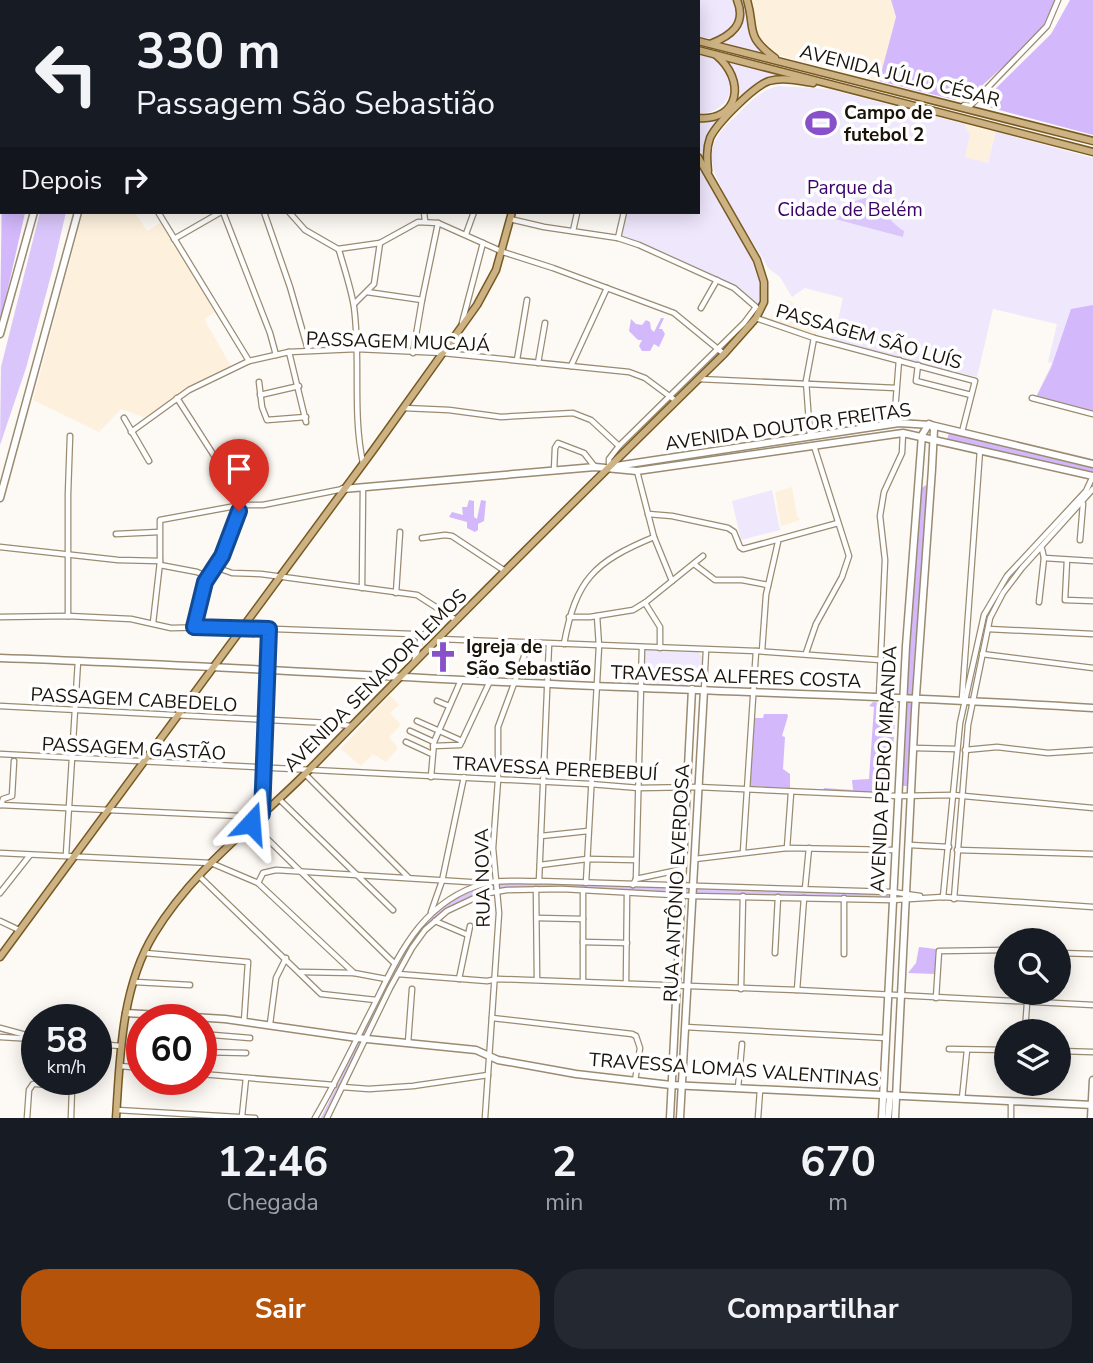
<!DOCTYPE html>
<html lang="pt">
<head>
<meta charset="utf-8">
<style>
	:root { --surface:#171b24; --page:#242831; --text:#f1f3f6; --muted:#9ea1a6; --accent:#b45309 }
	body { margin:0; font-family:"Nunito Sans",sans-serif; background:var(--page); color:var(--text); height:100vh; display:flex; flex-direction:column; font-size:26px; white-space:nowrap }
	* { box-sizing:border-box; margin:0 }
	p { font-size:23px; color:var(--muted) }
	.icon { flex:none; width:38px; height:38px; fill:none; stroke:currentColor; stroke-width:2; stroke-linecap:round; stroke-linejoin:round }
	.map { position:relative; height:1118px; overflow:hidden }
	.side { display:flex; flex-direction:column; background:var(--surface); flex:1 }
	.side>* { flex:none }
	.hud { position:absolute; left:0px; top:0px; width:700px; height:214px; box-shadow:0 4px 18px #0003; background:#171b24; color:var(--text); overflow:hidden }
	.fabs { position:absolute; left:994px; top:928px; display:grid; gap:14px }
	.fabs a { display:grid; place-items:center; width:77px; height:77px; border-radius:50%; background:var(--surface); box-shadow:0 4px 18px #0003; font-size:35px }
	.speed { position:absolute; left:21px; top:1004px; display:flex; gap:14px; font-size:35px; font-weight:700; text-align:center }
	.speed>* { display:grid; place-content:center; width:91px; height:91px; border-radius:50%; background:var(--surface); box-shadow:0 4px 18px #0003; line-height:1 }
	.speed small { font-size:18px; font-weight:400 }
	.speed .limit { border:10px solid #d22; background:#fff; color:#111 }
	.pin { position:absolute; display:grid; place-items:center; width:60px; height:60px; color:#fff; margin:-72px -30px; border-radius:50% 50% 50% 0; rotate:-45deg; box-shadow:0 0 7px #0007 }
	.pin .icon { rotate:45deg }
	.me { position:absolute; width:77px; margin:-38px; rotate:19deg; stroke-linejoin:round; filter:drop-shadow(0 0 5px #0008) }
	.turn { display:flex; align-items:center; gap:24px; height:147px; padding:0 21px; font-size:32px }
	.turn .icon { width:91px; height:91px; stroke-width:2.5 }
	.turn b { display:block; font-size:49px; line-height:60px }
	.then { display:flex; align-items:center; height:66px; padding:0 21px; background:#0003; gap:14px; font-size:26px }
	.eta { display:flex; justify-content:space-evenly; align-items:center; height:119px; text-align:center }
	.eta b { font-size:42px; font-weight:700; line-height:49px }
	.cta { display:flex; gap:14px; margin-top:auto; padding:14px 21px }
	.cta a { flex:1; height:80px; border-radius:28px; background:var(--accent); color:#fff; font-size:28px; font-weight:700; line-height:80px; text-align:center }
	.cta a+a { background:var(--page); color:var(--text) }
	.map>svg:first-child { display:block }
	.built { fill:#fdf1dd }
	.green { fill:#efe7fc }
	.forest { fill:#d3b8fc }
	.water { fill:#dac6fa }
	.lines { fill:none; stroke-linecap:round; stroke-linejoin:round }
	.street-casing { stroke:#9a8b72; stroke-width:7 }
	.secondary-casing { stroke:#9a8b72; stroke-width:9 }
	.primary-casing { stroke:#785a23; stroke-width:9 }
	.street { stroke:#fff; stroke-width:4.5 }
	.secondary { stroke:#fff; stroke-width:6 }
	.primary { stroke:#cdb383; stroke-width:6 }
	.route-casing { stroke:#114b97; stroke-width:18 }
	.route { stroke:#1a73e8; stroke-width:12 }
	.labels { text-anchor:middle; stroke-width:7; stroke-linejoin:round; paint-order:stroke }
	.street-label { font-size:19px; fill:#19130a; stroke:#fff }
	.poi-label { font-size:19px; font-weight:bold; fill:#19130a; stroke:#fff; text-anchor:start }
	.park-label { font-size:19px; fill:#3c0168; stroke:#fff }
</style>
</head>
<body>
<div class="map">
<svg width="1093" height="1118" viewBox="0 0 1093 1118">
	<rect width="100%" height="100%" fill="#fdf9f4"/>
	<!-- built -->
	<g class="built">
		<polygon points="750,0 891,0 896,17 879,81 774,54 763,44 756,33 752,22 754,9"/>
		<polygon points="964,124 995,132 988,163 965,157 970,135"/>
		<polygon points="83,212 135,212 147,231 162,222 215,312 204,319 232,368 188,392 152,420 121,409 99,432 33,400"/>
		<polygon points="788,300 824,322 814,337 767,321"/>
		<polygon points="792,487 797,516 800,520 781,526 775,492"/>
		<polygon points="390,695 399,705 390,713 401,725 389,737 398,748 386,762 373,754 361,766 341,749"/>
	</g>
	<!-- green -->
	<g class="green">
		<path d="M681,0H734L737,9L734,27C723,37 713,40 698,37V2H680Z"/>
		<path d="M740,0L744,1L750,37L764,55L719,44C739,34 748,22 740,0Z"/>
		<path d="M698,53C717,58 726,67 733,84C728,103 718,114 698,113Z"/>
		<path d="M728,61L786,76C749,85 712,116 703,154L698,149V122C715,122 740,108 739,88C739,79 732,69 728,61Z"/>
		<path d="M778,86L828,89L964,124L970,135L965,157L988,163L996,130L1093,155L1004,134L1093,158V413L1035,399L1052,363L1048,362L1057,324L993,309L977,377L910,361L901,356L900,358L830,341L833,333H835L843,298L805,288L792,297L780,277L768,268C754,241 708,179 712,153C714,137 724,127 735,117C748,104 759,91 778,86Z"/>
		<polygon points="698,169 710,177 757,260 764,282 760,310 734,288 618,238 624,212 698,212"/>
		<polygon points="772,490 780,530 741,540 732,501"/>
		<polygon points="643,647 698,652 703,657 699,687 643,686"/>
	</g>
	<!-- forest -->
	<g class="forest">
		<polygon points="891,0 1057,0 1041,32 975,92 965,98 955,100 879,81 896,17"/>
		<polygon points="1070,0 1093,0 1093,135 984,106 983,104 985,99 1051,34"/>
		<polygon points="2,187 2,212 25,213 0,323"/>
		<polygon points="1093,305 1093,413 1035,399 1051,368 1071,309"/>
		<polygon points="661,318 664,318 659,329 662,329 665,334 659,347 654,344 650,351 642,351 639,346 642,340 638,340 629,331 631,319 636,324 642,325 646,320 650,322 651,329 654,332"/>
		<polygon points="949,432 1093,468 1093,474 947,440"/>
		<polygon points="926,485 929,493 915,648 907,786 900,786 919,490"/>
		<polygon points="469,500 474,501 474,517 477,519 481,500 486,501 484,521 478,524 478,530 475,532 467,528 467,522 449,517 452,512 463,515 462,507 467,507"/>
		<polygon points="873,702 896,705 890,794 823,792 824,788 853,790 852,780 869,779 874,707 869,706"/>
		<polygon points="764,714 787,714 788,716 782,736 785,737 783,769 790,774 790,788 748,786 753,718 763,718"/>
		<polygon points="919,947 936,949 935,974 908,973 916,963"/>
	</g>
	<!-- water -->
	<g class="water">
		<path d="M865,198C877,202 889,222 904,231L903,237L835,219L852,202Z"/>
		<polygon points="40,212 66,212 53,268 26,368 0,445 1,367"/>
		<path d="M511,883L871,892L888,894V897L509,889C470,891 439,910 416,940L325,1118H321L403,952L421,924L456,897L486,886Z"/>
	</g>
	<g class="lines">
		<defs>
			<g id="street">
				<polyline points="266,0 268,2"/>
				<polyline points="354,0 361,2"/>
				<polyline points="190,2 190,0"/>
				<polyline points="220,2 220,0"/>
				<polyline points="251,2 252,0"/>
				<polyline points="446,2 446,0"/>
				<polyline points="962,107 964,105 970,106 1047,26 1058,0"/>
				<polyline points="0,146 2,146"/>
				<polyline points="158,212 249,361"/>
				<polyline points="223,212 270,333 276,355"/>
				<polyline points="264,212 290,287 308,350"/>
				<polyline points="289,212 305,230 338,249 380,243 418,222 438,223 503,252 553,268 674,313 724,354"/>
				<polyline points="424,212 425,221"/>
				<polyline points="510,219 544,227 618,238 639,245 734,288 756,307 744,323 619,446 609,459 609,467"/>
				<polyline points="573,231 577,213"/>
				<polyline points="466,234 474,212"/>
				<polyline points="618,238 624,212"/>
				<polyline points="174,239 221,212"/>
				<path d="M339,250C344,268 351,288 354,307C361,359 352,412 363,463"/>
				<polyline points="367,292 422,300"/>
				<polyline points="354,304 374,284 380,243"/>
				<polyline points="701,308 717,280"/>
				<polyline points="756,318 814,338 975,381 962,432"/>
				<polyline points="462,323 483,243"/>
				<polyline points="289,352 306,422"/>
				<polyline points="413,353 422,300 438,223"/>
				<polyline points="517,360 527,300"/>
				<polyline points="538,363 545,323"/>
				<polyline points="918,365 916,381 971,395"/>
				<polyline points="571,366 607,288"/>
				<polyline points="699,379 896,388"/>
				<polyline points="259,382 262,407 267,420 306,417"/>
				<polyline points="260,395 299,386"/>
				<polyline points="177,398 229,479 241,505 222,556 205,582 194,627"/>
				<polyline points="1032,398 1093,414"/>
				<polyline points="404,408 449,410 501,417 573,413 591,420 619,446"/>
				<polyline points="124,418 149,461"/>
				<polyline points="894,424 899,360"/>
				<polyline points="131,432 189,390 249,361 289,352 357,349 443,353 629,372 645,378 676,401"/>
				<polyline points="810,436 806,381 814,338"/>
				<polyline points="554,471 555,448 558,443 584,453 595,467"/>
				<polyline points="637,471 654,537 672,581"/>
				<polyline points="648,514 672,516 728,528 734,532 740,547 743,549 838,523"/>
				<polyline points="116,534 159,532"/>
				<polyline points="422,538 445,535 452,536 505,571"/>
				<polyline points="1080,540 1083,504"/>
				<polyline points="0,547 118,560 160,561"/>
				<polyline points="1044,558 1093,561"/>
				<polyline points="1067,560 1065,600 1093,601"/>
				<polyline points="694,564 715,580 742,580 768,585"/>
				<polyline points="160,565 197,572 208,577"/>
				<polyline points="215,567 232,573 261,574 417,595 456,620"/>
				<polyline points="362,588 363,487"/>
				<polyline points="396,593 400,532"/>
				<polyline points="1039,602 1044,558 1042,549"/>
				<polyline points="645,603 660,627 660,648"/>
				<polyline points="68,616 68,494 70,436"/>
				<polyline points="0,617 68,616 131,619 171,628 217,627 413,634 421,638"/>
				<polyline points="569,617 590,617 633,610 646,602 703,556"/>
				<polyline points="153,623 160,562 160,520 241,505 263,505 343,489"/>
				<polyline points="988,629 1093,634"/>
				<polyline points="439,639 756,651 880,660"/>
				<path d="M564,644C576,579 594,562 654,537"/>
				<polyline points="762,651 766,595 778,542"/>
				<polyline points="806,653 816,624 842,577 849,556 814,446"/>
				<polyline points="982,654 1093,668"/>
				<polyline points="414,662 421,638 445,612"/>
				<polyline points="704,690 706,650"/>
				<polyline points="879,697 885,560 880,516 884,492 902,453 903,433"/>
				<polyline points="962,699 980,450"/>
				<polyline points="437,701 449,706"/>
				<polyline points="0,706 329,723 350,726"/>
				<polyline points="417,721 462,741"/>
				<polyline points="410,731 434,742"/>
				<polyline points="406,742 432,754"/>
				<polyline points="433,746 460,745 490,681"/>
				<polyline points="914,748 957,749"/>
				<polyline points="965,750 997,747 1048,753 1093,750"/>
				<polyline points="0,754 590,784 639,788 697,787 897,796 953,795 1093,808"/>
				<polyline points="305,774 408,877"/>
				<polyline points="431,777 434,742 461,680"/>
				<polyline points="279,799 393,910"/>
				<polyline points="0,805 259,817"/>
				<polyline points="1,805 3,799 12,796 14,761"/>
				<polyline points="262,814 269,629"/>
				<polyline points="252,824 393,962"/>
				<polyline points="541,836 588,831"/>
				<polyline points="910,845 949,847"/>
				<polyline points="787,848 791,793"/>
				<polyline points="957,850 1093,854"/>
				<polyline points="743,852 756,651"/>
				<polyline points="0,853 211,863 258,883 354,973 386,979"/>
				<polyline points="66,855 78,661"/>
				<polyline points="695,859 787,848 894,850"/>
				<polyline points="540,865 587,859 636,860"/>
				<polyline points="199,876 321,994 376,1000"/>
				<polyline points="636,879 683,869"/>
				<polyline points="539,881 549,644"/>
				<polyline points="258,883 263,873 276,870 485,883"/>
				<polyline points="586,883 599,646 597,616"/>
				<polyline points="633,885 636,879 642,647"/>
				<polyline points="536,889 537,979"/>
				<polyline points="805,889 809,848"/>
				<polyline points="583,890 583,981"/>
				<polyline points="0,893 30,855"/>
				<polyline points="943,897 960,723 984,615 1007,576 1086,491 1093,476"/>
				<polyline points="954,899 968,725 990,618 1003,593 1022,568 1093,489"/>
				<polyline points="431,912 442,881 464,777"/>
				<polyline points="537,918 583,919"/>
				<polyline points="0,921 19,930"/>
				<polyline points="435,921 468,935"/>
				<polyline points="583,942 627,943"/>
				<polyline points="145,953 248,962 244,1022"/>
				<polyline points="775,953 778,897"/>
				<polyline points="1059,953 1093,954"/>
				<polyline points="844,954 844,898"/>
				<polyline points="301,972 354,973"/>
				<polyline points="398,974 487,981 498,979 797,990 1093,1005"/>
				<polyline points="459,979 470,926"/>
				<polyline points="135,982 190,985"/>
				<polyline points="626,983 627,893"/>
				<polyline points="741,989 743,896"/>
				<polyline points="797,990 804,898"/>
				<polyline points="936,998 939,951 1006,950"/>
				<polyline points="492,1018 632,1034 636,1036 640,1048 635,1081"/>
				<polyline points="270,1024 276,978 286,958"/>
				<polyline points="685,1027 886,1038"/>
				<polyline points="0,1028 37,1038"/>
				<polyline points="1025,1031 1027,1003"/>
				<polyline points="201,1034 250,1038"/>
				<polyline points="0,1037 34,1039"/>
				<polyline points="408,1043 412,989"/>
				<polyline points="96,1044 121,1046"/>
				<polyline points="949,1049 1006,1050"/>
				<polyline points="1059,1051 1093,1052"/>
				<polyline points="201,1052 246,1053"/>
				<polyline points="120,1066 142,1068"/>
				<polyline points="201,1074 334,1085"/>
				<polyline points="342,1087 369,1089 413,1086 488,1075"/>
				<polyline points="738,1088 742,1044"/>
				<polyline points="962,1099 967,1050"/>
				<polyline points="117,1110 255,1118"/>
				<polyline points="242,1116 246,1078"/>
				<polyline points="27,1118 29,1090 33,1084 37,1084 72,1088 71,1118"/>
				<path d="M315,1118C336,1082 353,1046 372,1009C399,955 421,901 486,883C502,879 522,882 539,881L892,892L920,896"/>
				<polyline points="327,1118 390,988 412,948 425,930 447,911 483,894 507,890 562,889 692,896 892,900 943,897 1093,907"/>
				<polyline points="485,1118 499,913 493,848 498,780 498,727 529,643"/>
				<polyline points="758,1118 760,1090"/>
				<polyline points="1011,1118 1011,1102"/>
			</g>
			<g id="secondary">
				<polyline points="92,2 93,0"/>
				<polyline points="136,2 136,0"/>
				<polyline points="0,334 34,212"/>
				<polyline points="616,466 899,423 931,425 1093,464"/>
				<polyline points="343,489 595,467 637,471 903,433 1093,476"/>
				<polyline points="0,498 78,212"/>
				<path d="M0,658C214,665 428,680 643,688C793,694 943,698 1093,708"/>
				<polyline points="126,1013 225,1019 357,1038 476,1050 498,1060 576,1074 671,1085 1093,1105"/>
				<polyline points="670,1118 692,689"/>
				<polyline points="680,1118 704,690"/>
				<polyline points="882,1118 906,646 922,435 929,424"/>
				<polyline points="888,1118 890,1096"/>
				<polyline points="895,1118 915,710 932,469 934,429 931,425"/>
				<polyline points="1091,1118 1093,1080"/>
			</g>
			<g id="primary">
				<polyline points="506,0 513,2"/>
				<polyline points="542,0 549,2"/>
				<polyline points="600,0 601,2"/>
				<polyline points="662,0 662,2"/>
				<path d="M747,0C756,30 744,35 775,58"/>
				<polyline points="673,2 673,0"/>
				<polyline points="678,2 679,0"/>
				<polyline points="698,41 1093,141"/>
				<path d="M710,44C731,36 747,24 737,0"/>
				<polyline points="698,50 1093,152"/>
				<path d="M698,118C740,121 746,80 716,55"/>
				<path d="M708,171C707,160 706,149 710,138C717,123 754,86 769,81C783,77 800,81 813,83"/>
				<polyline points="0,957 374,449 477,305 496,270 512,212"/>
				<path d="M116,1118C120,1057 121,988 154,934C194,868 257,823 310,769C446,629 584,491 724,354L756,318L764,302V282L757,260L698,157"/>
			</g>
		</defs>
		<!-- street casing -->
		<use href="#street" class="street-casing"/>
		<!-- secondary casing -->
		<use href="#secondary" class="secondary-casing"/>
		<!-- primary casing -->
		<use href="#primary" class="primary-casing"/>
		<!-- street -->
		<use href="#street" class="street"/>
		<!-- secondary -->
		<use href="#secondary" class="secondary"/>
		<!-- primary -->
		<use href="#primary" class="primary"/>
	</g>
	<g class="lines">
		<defs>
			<polyline id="route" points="239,511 222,556 205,582 194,627 269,629 262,814 251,823"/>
		</defs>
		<!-- route casing -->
		<use href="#route" class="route-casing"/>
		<!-- route -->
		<use href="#route" class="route"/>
	</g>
	<!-- icons -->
	<defs>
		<symbol id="stadium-bare" viewBox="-9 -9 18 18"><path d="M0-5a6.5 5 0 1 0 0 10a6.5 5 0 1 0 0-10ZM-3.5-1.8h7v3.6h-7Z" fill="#8951c9" stroke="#fff" stroke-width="2.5" paint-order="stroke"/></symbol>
		<symbol id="church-bare" viewBox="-9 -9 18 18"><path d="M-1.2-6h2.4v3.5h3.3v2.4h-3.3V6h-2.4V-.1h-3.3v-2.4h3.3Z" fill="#8951c9" stroke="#fff" stroke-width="2.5" paint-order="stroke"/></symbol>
	</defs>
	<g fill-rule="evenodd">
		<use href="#stadium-bare" x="799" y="101" width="44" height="44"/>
		<use href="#church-bare" x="421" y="635" width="44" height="44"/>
	</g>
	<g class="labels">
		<!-- street labels -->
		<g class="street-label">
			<text transform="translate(900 75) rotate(14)" y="7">AVENIDA JÚLIO CÉSAR</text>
			<text transform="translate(869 336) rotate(16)" y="7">PASSAGEM SÃO LUÍS</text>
			<text transform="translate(398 341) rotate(2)" y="7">PASSAGEM MUCAJÁ</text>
			<text transform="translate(788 426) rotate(-8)" y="7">AVENIDA DOUTOR FREITAS</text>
			<text transform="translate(736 676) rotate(2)" y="7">TRAVESSA ALFERES COSTA</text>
			<text transform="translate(375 680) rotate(-45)" y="7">AVENIDA SENADOR LEMOS</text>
			<text transform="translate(134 699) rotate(3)" y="7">PASSAGEM CABEDELO</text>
			<text transform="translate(134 748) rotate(3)" y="7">PASSAGEM GASTÃO</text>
			<text transform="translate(555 768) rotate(3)" y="7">TRAVESSA PEREBEBUÍ</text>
			<text transform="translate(883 769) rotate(-87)" y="7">AVENIDA PEDRO MIRANDA</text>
			<text transform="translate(482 878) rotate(-91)" y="7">RUA NOVA</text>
			<text transform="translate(676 883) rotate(-87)" y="7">RUA ANTÔNIO EVERDOSA</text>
			<text transform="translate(734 1069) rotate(4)" y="7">TRAVESSA LOMAS VALENTINAS</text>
		</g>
		<!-- poi labels -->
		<g class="poi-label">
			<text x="844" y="119">Campo de<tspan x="844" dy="22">futebol 2</tspan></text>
			<text x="466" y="653">Igreja de<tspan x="466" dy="22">São Sebastião</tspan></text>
		</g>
		<!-- park labels -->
		<g class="park-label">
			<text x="850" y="194">Parque da<tspan x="850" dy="22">Cidade de Belém</tspan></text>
		</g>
	</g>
</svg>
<div class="fabs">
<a><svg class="icon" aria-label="search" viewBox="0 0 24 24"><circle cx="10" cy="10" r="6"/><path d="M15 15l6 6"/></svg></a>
<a><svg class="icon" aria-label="layers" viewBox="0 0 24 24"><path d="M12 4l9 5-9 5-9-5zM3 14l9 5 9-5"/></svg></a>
</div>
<div class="speed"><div>58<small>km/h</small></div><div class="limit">60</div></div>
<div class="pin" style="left:239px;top:511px;background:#d93025"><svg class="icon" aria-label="arrive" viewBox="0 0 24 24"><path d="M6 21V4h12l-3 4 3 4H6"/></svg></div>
<svg class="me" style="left:251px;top:823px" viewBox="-20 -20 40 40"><path d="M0-17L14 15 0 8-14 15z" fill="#1a73e8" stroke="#fff" stroke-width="4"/></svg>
<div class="hud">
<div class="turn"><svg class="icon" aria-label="left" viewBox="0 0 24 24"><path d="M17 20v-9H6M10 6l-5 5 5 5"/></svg><div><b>330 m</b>Passagem São Sebastião</div></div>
<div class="then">Depois<svg class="icon" aria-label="right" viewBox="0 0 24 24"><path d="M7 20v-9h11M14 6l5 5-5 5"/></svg></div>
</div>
</div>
<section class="side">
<div class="eta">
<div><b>12:46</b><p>Chegada</p></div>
<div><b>2</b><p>min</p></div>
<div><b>670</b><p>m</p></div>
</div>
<div class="cta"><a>Sair</a><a>Compartilhar</a></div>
</section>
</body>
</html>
